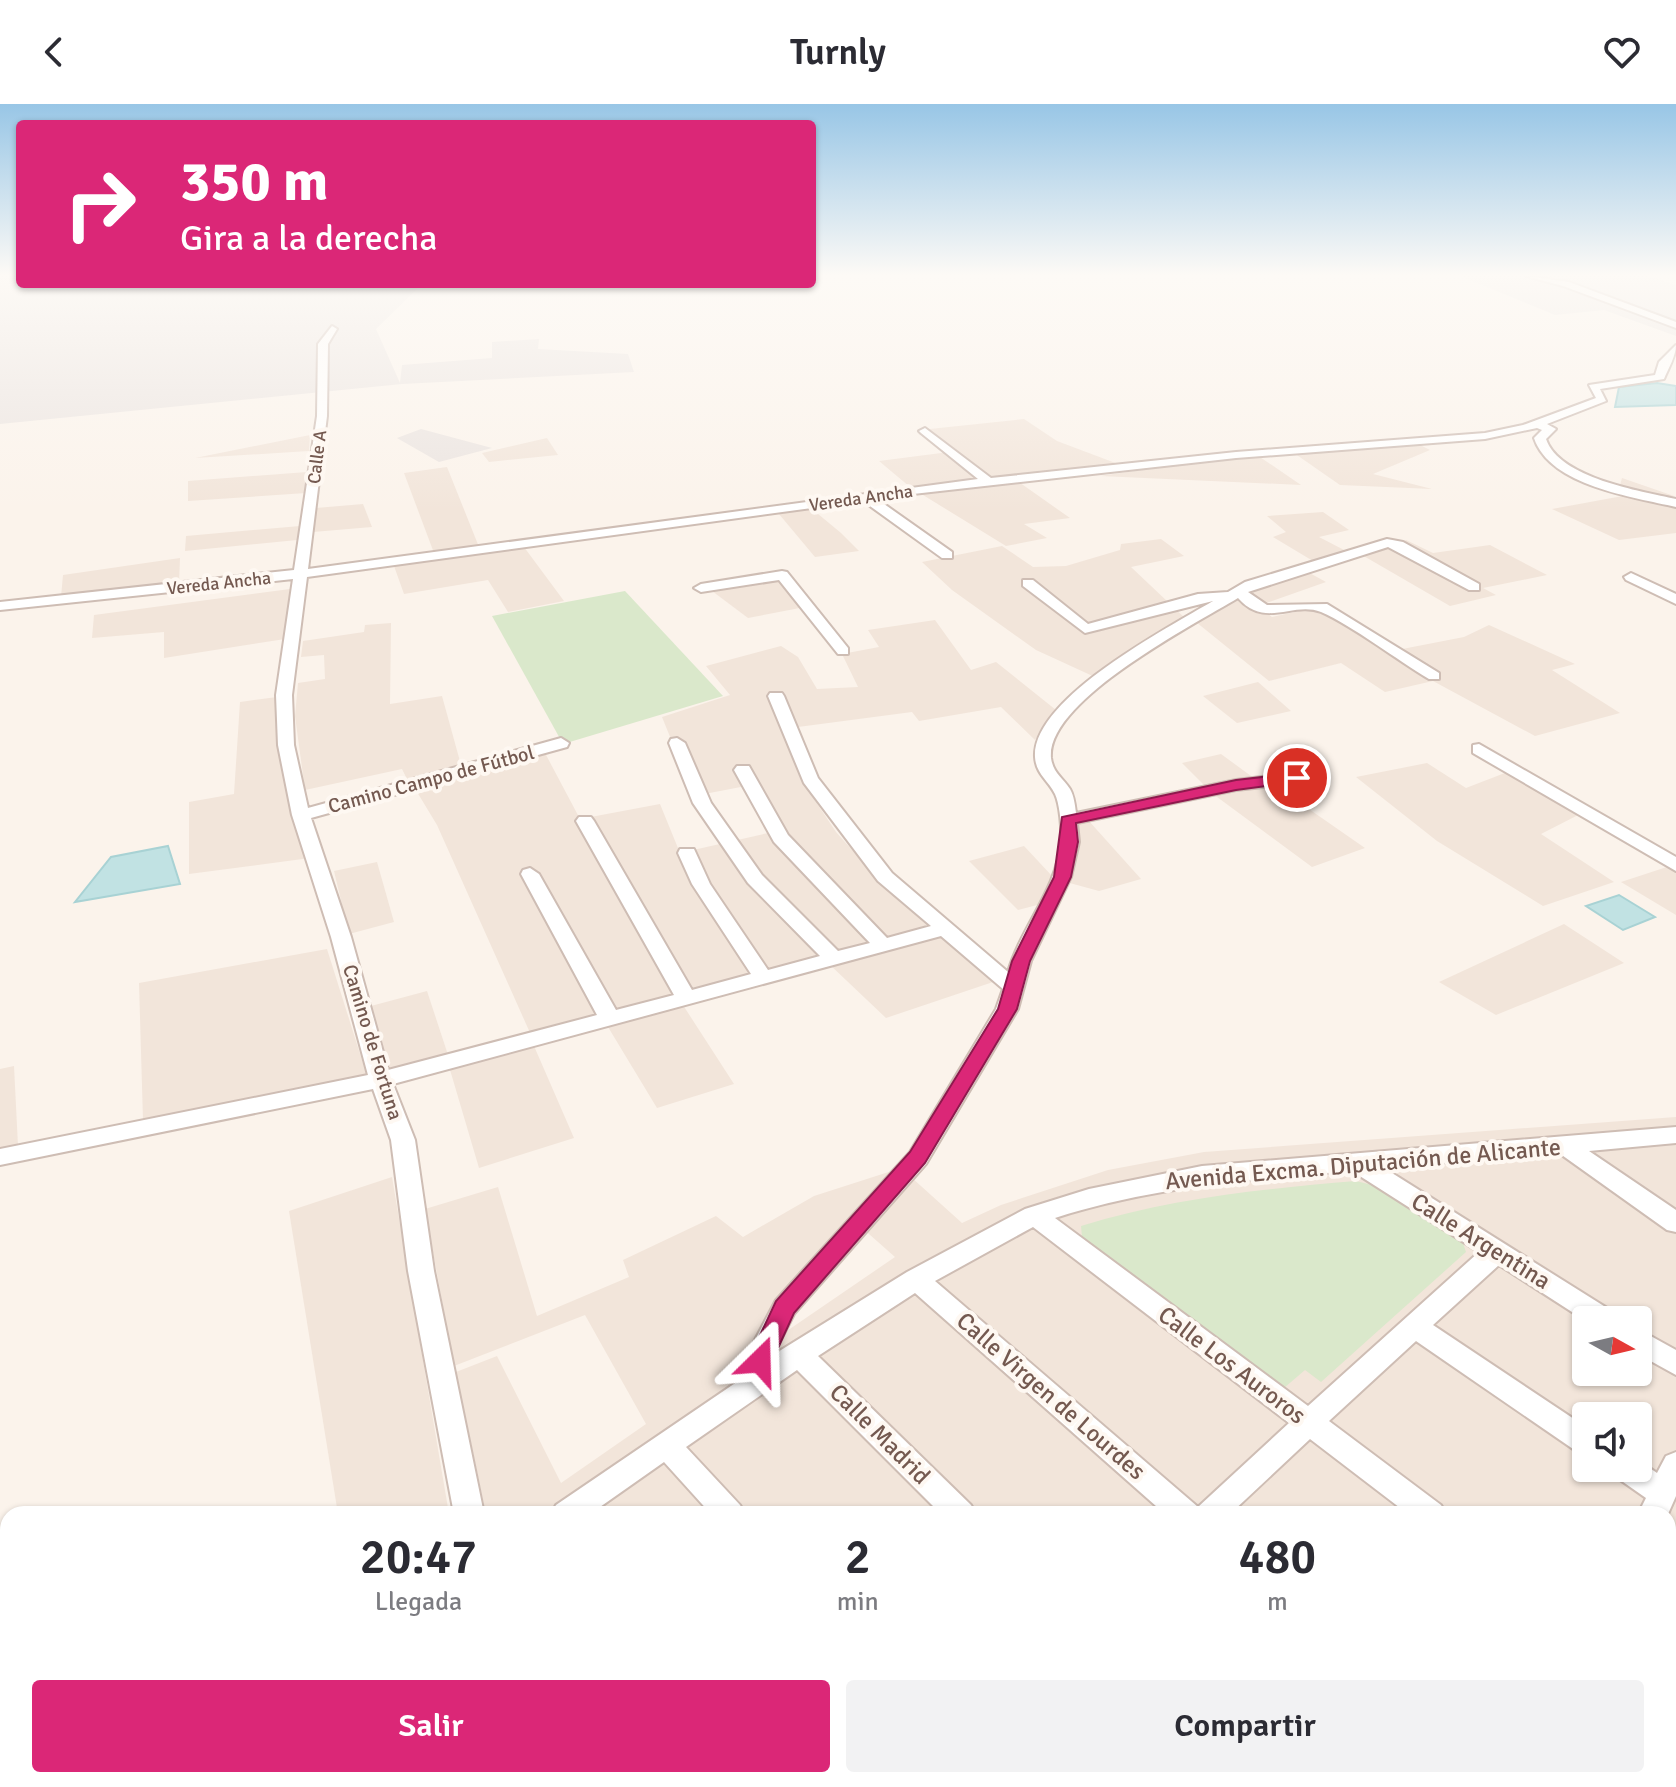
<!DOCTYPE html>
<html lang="es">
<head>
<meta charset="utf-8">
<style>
	:root { --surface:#fff; --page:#f2f2f3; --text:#2b2b33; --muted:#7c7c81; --accent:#db2777 }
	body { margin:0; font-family:Signika,sans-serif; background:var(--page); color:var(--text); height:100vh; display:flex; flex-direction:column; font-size:30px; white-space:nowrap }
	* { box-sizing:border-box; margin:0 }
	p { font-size:26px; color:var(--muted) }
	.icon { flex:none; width:44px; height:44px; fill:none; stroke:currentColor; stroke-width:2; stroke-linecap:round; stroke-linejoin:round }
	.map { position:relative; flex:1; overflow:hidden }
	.sheet { position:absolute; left:0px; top:1402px; width:1676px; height:282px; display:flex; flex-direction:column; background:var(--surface); border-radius:24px 24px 0 0; box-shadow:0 2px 6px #0004 }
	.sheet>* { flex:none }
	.hud { position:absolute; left:16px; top:16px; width:800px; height:168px; border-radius:8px; box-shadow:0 2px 6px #0004; background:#db2777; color:#fff; overflow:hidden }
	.needle { width:52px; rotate:98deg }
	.fabs { position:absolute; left:1572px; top:1202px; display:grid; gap:16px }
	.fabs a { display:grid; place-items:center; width:80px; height:80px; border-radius:8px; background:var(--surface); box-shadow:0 2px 6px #0004; font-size:40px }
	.pin { position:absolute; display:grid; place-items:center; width:68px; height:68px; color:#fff; margin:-34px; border:4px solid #fff; border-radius:50%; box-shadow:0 2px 8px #0007 }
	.me { position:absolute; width:88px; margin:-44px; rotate:22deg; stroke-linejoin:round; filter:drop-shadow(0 0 6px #0008) }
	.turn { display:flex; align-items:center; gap:28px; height:168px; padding:0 32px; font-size:36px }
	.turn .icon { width:104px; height:104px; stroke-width:2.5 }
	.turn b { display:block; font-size:56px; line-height:68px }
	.eta { display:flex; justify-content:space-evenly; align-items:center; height:136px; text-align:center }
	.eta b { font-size:48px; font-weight:600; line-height:56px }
	.button { display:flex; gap:16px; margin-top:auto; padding:16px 32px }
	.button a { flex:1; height:92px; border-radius:8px; background:var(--accent); color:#fff; font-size:32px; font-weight:600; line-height:92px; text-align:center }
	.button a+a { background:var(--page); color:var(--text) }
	header { display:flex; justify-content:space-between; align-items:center; height:104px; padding:0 32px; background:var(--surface); font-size:36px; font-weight:600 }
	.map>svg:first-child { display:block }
	.residential { fill:#f2e5da; fill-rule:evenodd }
	.industrial { fill:#ebe4e0 }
	.green { fill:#dae8cb }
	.water { fill:#c1e2e3; stroke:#a8d2d4; stroke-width:2 }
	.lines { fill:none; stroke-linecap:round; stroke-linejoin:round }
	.minor-casing { stroke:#cebdb4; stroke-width:4 }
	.minor { fill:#fff; fill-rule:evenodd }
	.route { fill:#db2777; stroke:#8e194d; stroke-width:2 }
	.labels { text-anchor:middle; stroke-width:8; stroke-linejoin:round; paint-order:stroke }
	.far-street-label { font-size:18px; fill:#745950; stroke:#fef8f2 }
	.street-label { font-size:20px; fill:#745950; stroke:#fef8f2 }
	.near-street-label { font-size:24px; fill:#745950; stroke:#fef8f2 }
</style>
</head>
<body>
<header><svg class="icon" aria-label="back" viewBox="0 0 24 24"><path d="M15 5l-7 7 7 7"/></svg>Turnly<svg class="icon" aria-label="heart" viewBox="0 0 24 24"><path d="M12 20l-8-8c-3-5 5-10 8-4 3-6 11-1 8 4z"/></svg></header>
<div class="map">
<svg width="1676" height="1683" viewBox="0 0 1676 1683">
	<rect width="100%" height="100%" fill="#fbf3eb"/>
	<!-- residential -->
	<g class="residential">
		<polygon points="1024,315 1057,337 1126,363 1013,374 1070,414 1024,420 1047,434 1006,442 910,383 879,357 949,348 920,326"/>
		<polygon points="310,331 309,347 195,354"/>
		<polygon points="547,334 558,351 489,358 482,349"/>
		<polygon points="1420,341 1430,346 1373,370 1432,385 1340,381 1294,349"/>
		<polygon points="1257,351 1301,381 1100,372 1224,354"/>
		<polygon points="447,363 479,443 434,449 404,369"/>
		<polygon points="307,368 306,389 188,397 188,377"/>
		<polygon points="1622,374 1674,392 1654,396 1676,404 1676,429 1619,436 1552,405 1628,391 1619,385"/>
		<polygon points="363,400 372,423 313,428 316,404"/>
		<polygon points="812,405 841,429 859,447 815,453 779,410"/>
		<polygon points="1323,408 1349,426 1319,433 1346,447 1313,457 1273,433 1286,428 1267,412"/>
		<polygon points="300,422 297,436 185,447 186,432"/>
		<polygon points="1161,435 1184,452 1131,463 1187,516 1097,574 1036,546 952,486 922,458 1002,442 1033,463 1066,462 1120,446 1121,440"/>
		<polygon points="1406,436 1433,449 1490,441 1547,471 1483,484 1496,491 1450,502 1362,451"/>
		<polygon points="524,443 564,497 508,508 488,476 404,490 394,462"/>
		<polygon points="180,454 179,479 61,493 63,471"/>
		<polygon points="1306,467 1326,478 1258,502 1272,513 1313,504 1392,547 1464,533 1489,521 1575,560 1552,566 1620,609 1535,632 1433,577 1385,588 1341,559 1269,577 1196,518 1233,494"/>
		<polygon points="782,474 805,503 748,514 708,484"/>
		<polygon points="290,485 285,535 164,554 164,528 92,534 94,511"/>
		<polygon points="935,516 971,566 996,558 1056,606 1035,636 1001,603 919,617 912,608 798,623 782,590 773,591 800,674 836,728 879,776 996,877 886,914 828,859 681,898 734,980 657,1004 608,923 534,942 574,1034 479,1064 448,959 531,931 437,721 414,683 545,649 580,715 660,700 680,749 768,729 746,682 694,692 662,613 730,591 706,562 781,542 798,553 817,585 858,583 842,550 879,543 868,526"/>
		<polygon points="391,519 390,600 442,592 461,661 408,677 402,665 305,686 295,612 298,579 325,575 324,551 301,553 303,537 364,528 365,521"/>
		<polygon points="1258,578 1291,607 1237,619 1203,592"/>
		<polygon points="277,593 310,754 189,770 189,698 234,690 240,598"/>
		<polygon points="1221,650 1262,680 1270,678 1365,744 1312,763 1213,690 1182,659"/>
		<polygon points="1427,659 1466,684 1510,667 1584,708 1541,730 1614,778 1543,802 1437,737 1356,673"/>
		<polygon points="1088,716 1141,775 1099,787 1066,778 1076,718"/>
		<polygon points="1024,742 1053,773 1041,800 1018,806 969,757"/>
		<polygon points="377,758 394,818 349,830 334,767"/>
		<polygon points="1673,761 1676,763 1676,811 1621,778"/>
		<polygon points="1564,820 1624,859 1496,911 1439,878"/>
		<polygon points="327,845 367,972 143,1016 139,879"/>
		<polygon points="427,887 449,954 391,970 371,902"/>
		<polygon points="14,962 18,1042 0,1046 0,965"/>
		<path d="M1676,1013V1683H102L113,1676H1668V1410H486L456,1268L497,1252L561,1379L646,1320L585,1211L454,1262L425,1105L498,1083L537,1212L629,1173L623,1156L716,1112L743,1133L814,1092L901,1064L962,1119L1001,1101L1108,1066L1204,1048ZM852,1115L895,1153L746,1255L796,1182ZM1586,1216H1638V1268H1586ZM1586,1312H1638V1364H1586Z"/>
		<polygon points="392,1073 449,1410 338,1410 289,1107"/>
	</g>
	<!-- industrial -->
	<g class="industrial">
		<polygon points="0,172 20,172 20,180 422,180 376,225 400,279 402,261 492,254 492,238 539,235 538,245 628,250 634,268 402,280 0,320"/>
		<polygon points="1460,172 1648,172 1676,181 1676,232 1604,206 1555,211"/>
		<polygon points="421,325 492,344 439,358 397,334"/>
	</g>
	<!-- green -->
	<g class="green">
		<polygon points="625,487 723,592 563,640 492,512"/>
		<path d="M1356,1077L1372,1081L1463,1139L1466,1148L1321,1278L1305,1266L1284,1284L1082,1133L1081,1122C1172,1094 1261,1085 1356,1077Z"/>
		<polygon points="209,1676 344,1676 348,1683 198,1683"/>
	</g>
	<!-- water -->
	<g class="water">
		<polygon points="1657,279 1676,282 1676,301 1615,303 1619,283"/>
		<polygon points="168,742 180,780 75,798 111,753"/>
		<polygon points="1619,791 1655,813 1623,826 1586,802"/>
	</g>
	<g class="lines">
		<defs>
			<g id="minor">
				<polygon points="1526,172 1569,178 1676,218 1676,224 1563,182"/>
				<path d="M332,222L337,225L328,240L327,312L308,465L978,375L921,329L919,327L925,324L991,374L1236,348L1485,329L1523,321L1596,294L1589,281L1655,271L1659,258L1676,241C1676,252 1668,265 1664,275L1600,285L1606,297L1547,320L1556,325L1546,335C1559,374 1640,387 1676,395V403C1633,393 1550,382 1534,334L1542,326L1537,324L1485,335L1236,354L913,390L877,395L952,448V454H942L863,397L307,473L292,591L294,641L308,704L561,634L569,639L567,643L311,714L351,833L388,966L597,911L521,770L523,766L530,764L539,770L616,906L674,891L576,717L579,713H591L594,717L692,886L751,870L692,780L678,749L680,745H694L710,780L768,866L820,852L748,779L693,699L669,639L671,635L677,634L685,639L711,699L762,771L838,847L870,839L774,738L734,666L737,662H749L788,731L887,834L931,822L878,777L804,679L768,592L770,589H782L784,592L818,674L892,769L1008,868C1021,823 1057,785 1061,738C1062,725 1060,701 1055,690C1048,676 1036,670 1035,653C1032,595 1167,524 1213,497L1085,529L1023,482V476H1033L1088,520L1198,490L1228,488L1245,478L1387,435L1403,438L1479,480V486H1469L1388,443L1248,488L1267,501L1327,500L1439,569V575H1429C1397,556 1353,522 1321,508C1293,497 1265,525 1238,494C1193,521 1046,597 1051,654C1053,669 1063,674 1070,685C1074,692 1075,701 1076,709L1236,676L1297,669L1306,674L1297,679L1236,686L1077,719L1079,738L1071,773L1031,857L1018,905L926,1060L794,1210L773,1251L907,1168L1025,1105L1089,1085L1202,1062L1676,1023V1039L1589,1047L1676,1106V1128L1667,1126L1559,1049L1384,1064L1615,1209L1619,1216L1586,1217L1499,1161L1433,1221L1586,1323V1350L1576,1347L1416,1237L1329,1317L1441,1401L1446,1410H1408L1310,1335L1230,1410H1165L915,1189L818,1252L971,1401L976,1410H941L797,1266L686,1343L740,1401L745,1410H711L664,1358L590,1410H551L556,1401L753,1267L747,1251L776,1196L910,1048L996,905L1003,885L941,832L393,980L415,1036L434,1167L484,1410H454L408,1167L391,1036L373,985L0,1061V1045L368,971L331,833L292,711L278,641L276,591L293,475L0,506V498L294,466L317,312L318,240ZM1352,1067L1479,1148L1308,1302L1055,1114C1152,1083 1251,1075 1352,1067ZM1033,1123L1289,1319L1198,1403L935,1177Z"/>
				<polygon points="782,467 787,468 848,544 848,550 838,550 779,476 701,488 694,484 701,480"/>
				<polygon points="1631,469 1676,490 1676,500 1626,476 1624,473"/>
				<polygon points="1479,640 1676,753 1676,767 1473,649 1473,641"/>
				<polygon points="1638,1225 1676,1246 1676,1271 1638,1250"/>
				<polygon points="1676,1348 1676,1392 1668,1410 1638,1410 1646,1394 1616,1373 1612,1364 1638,1364 1638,1356 1657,1369 1666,1352"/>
				<polygon points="157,1676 198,1676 195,1683 154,1683"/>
				<polygon points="341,1676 376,1676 379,1683 344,1683"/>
				<polygon points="566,1676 600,1676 603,1683 569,1683"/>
				<polygon points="897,1676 936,1676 933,1683 894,1683"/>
				<polygon points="962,1676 1000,1676 1003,1683 965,1683"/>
				<polygon points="1342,1676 1381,1676 1384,1683 1345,1683"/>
				<polygon points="1630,1676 1664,1676 1665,1683 1631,1683"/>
			</g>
		</defs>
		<!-- minor casing -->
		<use href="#minor" class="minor-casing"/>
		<!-- minor -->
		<use href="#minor" class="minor"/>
	</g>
	<!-- sky -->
	<linearGradient id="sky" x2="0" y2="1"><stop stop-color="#98c6e6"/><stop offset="0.42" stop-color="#fdfaf6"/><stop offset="1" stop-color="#fdfaf6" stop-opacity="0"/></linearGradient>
	<rect width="1676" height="407" fill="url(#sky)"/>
	<!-- route -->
	<polygon class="route" points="1297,669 1305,674 1303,677 1236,686 1076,719 1078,738 1071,773 1030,857 1017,905 925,1059 794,1209 769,1264 760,1267 751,1264 748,1257 776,1197 910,1048 998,905 1012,857 1054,773 1062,713 1236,676"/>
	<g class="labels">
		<!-- far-street labels -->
		<g class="far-street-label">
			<text transform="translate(317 353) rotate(-83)" y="6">Calle A</text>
			<text transform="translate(861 394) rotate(-8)" y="6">Vereda Ancha</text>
			<text transform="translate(219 479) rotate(-6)" y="6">Vereda Ancha</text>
		</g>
		<!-- street labels -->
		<g class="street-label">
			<text transform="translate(431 675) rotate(-15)" y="7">Camino Campo de Fútbol</text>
			<text transform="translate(373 938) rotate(73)" y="7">Camino de Fortuna</text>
		</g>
		<!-- near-street labels -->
		<g class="near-street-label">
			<text transform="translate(1363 1060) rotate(-5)" y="8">Avenida Excma. Diputación de Alicante</text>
			<text transform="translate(1481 1137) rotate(32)" y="8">Calle Argentina</text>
			<text transform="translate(1232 1261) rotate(37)" y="8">Calle Los Auroros</text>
			<text transform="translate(1051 1292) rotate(41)" y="8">Calle Virgen de Lourdes</text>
			<text transform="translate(880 1330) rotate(45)" y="8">Calle Madrid</text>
		</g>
	</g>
</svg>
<div class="fabs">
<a><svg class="needle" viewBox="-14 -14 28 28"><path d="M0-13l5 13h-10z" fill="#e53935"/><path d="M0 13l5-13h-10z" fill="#7c7c81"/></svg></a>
<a><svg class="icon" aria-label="sound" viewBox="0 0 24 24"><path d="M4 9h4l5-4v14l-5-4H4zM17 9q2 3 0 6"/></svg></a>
</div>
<div class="pin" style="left:1297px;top:674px;background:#d93025"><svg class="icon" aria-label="arrive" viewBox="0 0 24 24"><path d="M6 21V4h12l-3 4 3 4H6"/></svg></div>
<svg class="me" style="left:760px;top:1257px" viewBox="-20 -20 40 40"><path d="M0-17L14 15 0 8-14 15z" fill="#db2777" stroke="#fff" stroke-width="4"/></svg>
<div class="hud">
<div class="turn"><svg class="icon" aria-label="right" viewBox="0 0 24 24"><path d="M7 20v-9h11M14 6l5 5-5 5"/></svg><div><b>350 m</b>Gira a la derecha</div></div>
</div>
<section class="sheet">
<div class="eta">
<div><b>20:47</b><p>Llegada</p></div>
<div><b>2</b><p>min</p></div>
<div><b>480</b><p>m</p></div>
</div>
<div class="button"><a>Salir</a><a>Compartir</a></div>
</section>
</div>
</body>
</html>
